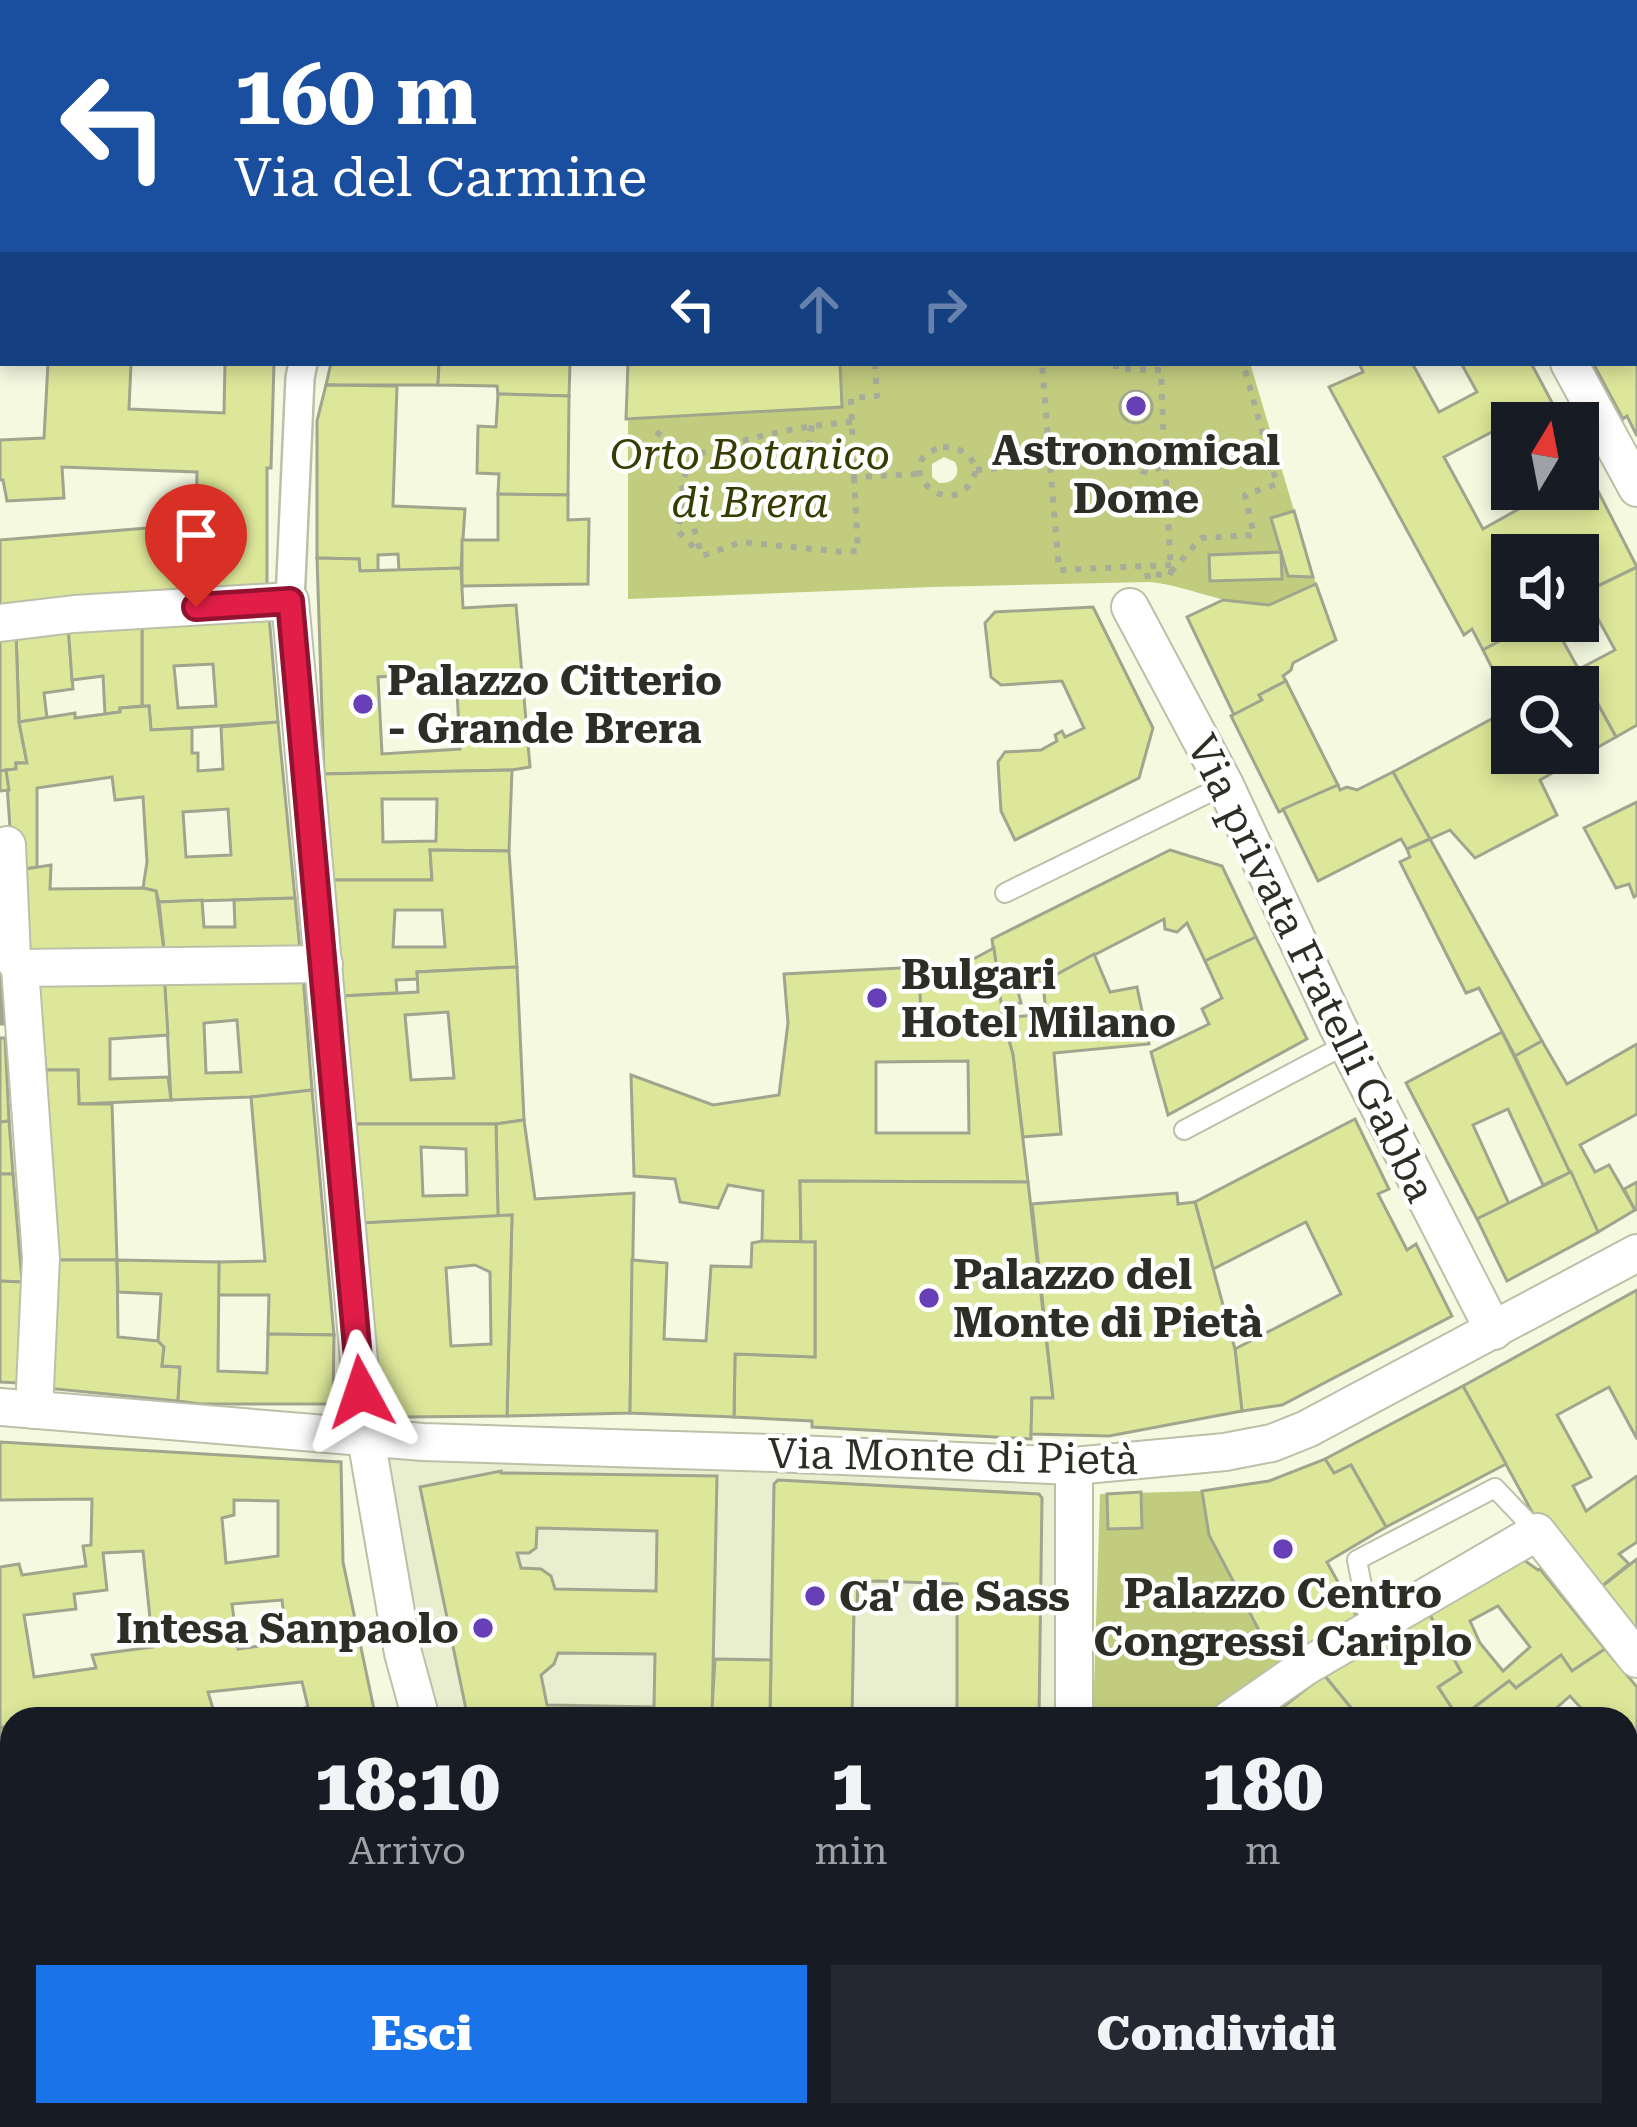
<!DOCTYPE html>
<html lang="it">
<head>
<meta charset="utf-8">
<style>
	:root { --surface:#171b24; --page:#242831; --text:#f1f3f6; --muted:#9ea1a6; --accent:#1a73e8 }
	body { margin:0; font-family:"Roboto Serif",serif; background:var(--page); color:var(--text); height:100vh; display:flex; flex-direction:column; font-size:45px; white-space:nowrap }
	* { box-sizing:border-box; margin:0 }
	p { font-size:39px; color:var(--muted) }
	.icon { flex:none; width:66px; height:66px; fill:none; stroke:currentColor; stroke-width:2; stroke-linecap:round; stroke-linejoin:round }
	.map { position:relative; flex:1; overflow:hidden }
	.details { position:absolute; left:0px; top:1707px; width:1638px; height:420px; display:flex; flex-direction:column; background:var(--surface); border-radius:36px 36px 0 0; box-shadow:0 6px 18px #0003 }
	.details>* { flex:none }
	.banner { position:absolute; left:0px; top:0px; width:1638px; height:366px; box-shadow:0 6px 18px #0003; background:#1a4fa0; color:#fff; overflow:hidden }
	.needle { width:78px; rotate:10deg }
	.controls { position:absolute; left:1491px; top:402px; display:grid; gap:24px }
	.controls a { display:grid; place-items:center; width:108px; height:108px; border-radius:0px; background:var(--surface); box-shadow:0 6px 18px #0003; font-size:60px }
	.pin { position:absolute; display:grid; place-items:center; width:102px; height:102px; color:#fff; margin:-123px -51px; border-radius:50% 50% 50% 0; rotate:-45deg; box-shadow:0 0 12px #0007 }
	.pin .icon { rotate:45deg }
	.me { position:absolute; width:132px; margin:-66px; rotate:355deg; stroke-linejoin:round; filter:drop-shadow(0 0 9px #0008) }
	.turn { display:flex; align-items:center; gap:42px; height:252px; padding:0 36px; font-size:54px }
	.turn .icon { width:156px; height:156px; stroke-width:2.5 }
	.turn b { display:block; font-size:84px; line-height:102px }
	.lanes { display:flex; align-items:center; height:114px; padding:0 36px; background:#0003; justify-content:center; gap:60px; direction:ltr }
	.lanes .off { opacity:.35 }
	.eta { display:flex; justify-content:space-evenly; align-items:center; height:204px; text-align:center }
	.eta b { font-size:72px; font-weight:800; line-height:84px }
	.primary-button { display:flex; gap:24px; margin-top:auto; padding:24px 36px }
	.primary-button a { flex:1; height:138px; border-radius:0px; background:var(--accent); color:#fff; font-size:48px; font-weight:800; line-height:138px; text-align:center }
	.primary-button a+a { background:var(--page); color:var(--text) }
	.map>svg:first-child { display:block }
	.built { fill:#e9eecf }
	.green { fill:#c2cc7f; fill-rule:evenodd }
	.building { fill:#dde799; stroke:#a1a58e; stroke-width:3; fill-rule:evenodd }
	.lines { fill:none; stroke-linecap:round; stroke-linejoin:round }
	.service-casing { stroke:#bcc0a8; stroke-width:22 }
	.pedestrian-casing { stroke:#bcc0a8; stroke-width:32 }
	.minor-casing { stroke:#bcc0a8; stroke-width:40 }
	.path { stroke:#a8ac99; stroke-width:6; stroke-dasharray:6 9; stroke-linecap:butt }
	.service { stroke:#fff; stroke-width:18 }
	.pedestrian { stroke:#fff; stroke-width:27 }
	.minor { stroke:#fff; stroke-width:36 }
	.tram { stroke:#8b8e7d; stroke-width:3 }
	.route-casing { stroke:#92132f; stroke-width:30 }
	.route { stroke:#e11d48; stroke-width:21 }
	.poi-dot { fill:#6740b8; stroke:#fff; stroke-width:4.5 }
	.labels { text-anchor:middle; stroke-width:9; stroke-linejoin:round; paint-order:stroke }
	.poi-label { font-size:42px; font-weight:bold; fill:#2d2e25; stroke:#fff; text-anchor:start }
	.park-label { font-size:42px; font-style:italic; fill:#373c00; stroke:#fff }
	.street-label { font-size:42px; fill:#2d2e25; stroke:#fff }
</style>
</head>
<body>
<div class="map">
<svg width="1637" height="2127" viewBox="0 0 1637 2127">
	<rect width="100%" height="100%" fill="#f4f9e0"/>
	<!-- built -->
	<polygon class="built" points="367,1439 1072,1468 1072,1719 425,1719"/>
	<!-- green -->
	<g class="green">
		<path d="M628,363H1250L1316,584C1302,590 1286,600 1271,604C1238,611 1185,584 1148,582L933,587L628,599ZM944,457L955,462C962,476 952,484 939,483L932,477V464Z"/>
		<polygon points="1202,1491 1209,1535 1263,1638 1288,1662 1208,1719 1093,1719 1100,1494"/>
	</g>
	<!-- building -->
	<g class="building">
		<polygon points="0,0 83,0 83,3 3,3 3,40 0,40"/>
		<rect x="266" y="0" width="82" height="3"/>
		<rect x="441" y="0" width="480" height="3"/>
		<rect x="972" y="0" width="118" height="3"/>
		<polygon points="1178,0 1307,0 1299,3 1179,3"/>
		<polygon points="1307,0 1366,0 1367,3 1299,3"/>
		<polygon points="1431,0 1637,0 1637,123 1635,124 1635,3 1424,3"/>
		<polygon points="1637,181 1637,253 1635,254 1635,182"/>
		<polygon points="1635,309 1637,313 1637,436 1627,416 1623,419 1593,363 1635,363"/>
		<polygon points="48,363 131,363 129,409 224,413 225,363 274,363 271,468 267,468 267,591 162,592 0,605 0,540 196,524 197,472 62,467 64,498 7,501 3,480 0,480 0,440 44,438"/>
		<polygon points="331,363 439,363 438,385 326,385"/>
		<polygon points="439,363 570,363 569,396 498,394 497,386 438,385"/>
		<polygon points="628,363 840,363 842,407 626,419"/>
		<polygon points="1359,363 1412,363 1439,412 1477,392 1461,363 1531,363 1563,423 1512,424 1511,422 1444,457 1483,529 1549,492 1547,489 1578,489 1578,452 1637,567 1587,591 1578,575 1578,555 1512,555 1512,621 1536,621 1483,650 1472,629 1464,635 1329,387 1363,372"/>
		<polygon points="326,385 397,386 393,506 465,509 461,568 399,571 398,554 378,555 378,571 360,571 359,559 317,558 317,421"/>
		<circle cx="1136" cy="407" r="16"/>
		<polygon points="498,394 569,396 568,495 498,494 499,474 477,473 478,426 496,427"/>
		<polygon points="498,494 568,495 568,520 589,519 588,584 462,586 462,540 498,540"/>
		<polygon points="1294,511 1313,577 1288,576 1281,552 1271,518"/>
		<polygon points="1281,552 1282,579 1210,581 1209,555"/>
		<path d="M317,558L359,559L360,571L461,568L463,608L516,605L530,767L512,770L324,774ZM456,672L460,749L382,754L378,677Z"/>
		<polygon points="1637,567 1637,725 1616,737 1579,669 1615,650 1584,593"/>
		<polygon points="1316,584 1336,640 1293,663 1291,670 1283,676 1286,681 1259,695 1262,700 1234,715 1187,617 1223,600 1269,605"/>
		<polygon points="1093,607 1153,728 1139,778 1015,840 1001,811 998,762 1005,752 1041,750 1057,741 1055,735 1062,731 1065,737 1084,728 1062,681 1001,685 991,677 985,623 995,612"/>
		<path d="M269,615L278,722L151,730L149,706H142V625ZM213,664L216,706L178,708L174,666Z"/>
		<polygon points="1536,621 1552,621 1616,737 1540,780 1557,815 1475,858 1450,830 1430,839 1393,772 1512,708 1512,753 1578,753 1578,687 1512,687 1512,708 1483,650"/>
		<polygon points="68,625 73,689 44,693 47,718 19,722 16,633"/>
		<polygon points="68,625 142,625 142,706 120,708 120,712 105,714 103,676 72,680"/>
		<polygon points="16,633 19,722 27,763 16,763 16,769 0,771 0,636"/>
		<polygon points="1286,681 1338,785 1279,812 1231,716 1262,700 1259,695"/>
		<path d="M149,706L151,730L192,728V753H198V771L223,769L221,727L278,722L295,898L159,902L156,891L143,888L147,862L143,797L115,800L112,777L37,788V867L13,871L6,770L16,769V763H27L19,722L75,713V718L120,712V708ZM228,809L231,855L186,857L183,812Z"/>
		<polygon points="6,770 9,790 0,791 0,771"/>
		<path d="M512,770L509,851L430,850L432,880H333L324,774ZM382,799H437L436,841L383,842Z"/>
		<polygon points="1393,772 1430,839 1407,849 1401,839 1318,881 1283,809 1338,785 1340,790 1347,787 1357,790"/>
		<polygon points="1637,802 1637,895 1634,897 1629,884 1616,888 1584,828"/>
		<polygon points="1430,839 1542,1041 1515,1056 1479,988 1466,993 1400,862 1410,857 1407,849"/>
		<path d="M430,850L509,851L517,967L417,972L418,979L396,980L397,993L342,996L333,880H432ZM395,910H442L445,947H393Z"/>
		<polygon points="1170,850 1222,866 1256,937 1205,961 1187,923 1177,932 1165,929 1164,919 1036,985 1030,976 1016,983 1021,1003 1000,1005 992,939"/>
		<polygon points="51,865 50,889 143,888 156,891 165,958 17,955 13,871"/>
		<polygon points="0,896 3,964 3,1024 0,1024"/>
		<polygon points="295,898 301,961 165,958 159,902 202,900 204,927 235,927 234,900"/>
		<polygon points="1256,937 1307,1039 1168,1115 1151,1052 1209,1024 1202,1009 1222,998 1205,961"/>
		<polygon points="994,948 1003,1018 921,1018 919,988"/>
		<polygon points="1094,954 1110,992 1137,987 1149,1044 1054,1053 1061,1134 1023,1137 1013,1055 1003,1018 1046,1014 1043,982"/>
		<path d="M517,967L524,1120L496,1124H353L342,996L418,992L417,972ZM448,1012L454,1078L411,1080L405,1015Z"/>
		<path d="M919,967L921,1018H1003L1013,1055L1028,1182L800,1181L801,1243L762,1241L763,1191L728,1185L718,1208L680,1202L675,1179L634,1176L631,1075L713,1105L779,1095L788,1023L784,974ZM968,1061L969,1133H876V1062Z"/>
		<path d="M164,972L303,975L312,1090L251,1097L171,1100ZM237,1020L241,1072L206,1073L204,1023Z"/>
		<polygon points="164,972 168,1035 110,1039 110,1079 168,1077 171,1100 79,1104 78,1070 46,1070 36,978"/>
		<polygon points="1502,1032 1571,1172 1543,1185 1508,1109 1473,1125 1509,1204 1477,1219 1406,1083"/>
		<polygon points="0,1038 5,1038 9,1121 0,1122"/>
		<polygon points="1542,1041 1567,1084 1637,1044 1637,1114 1580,1145 1595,1172 1609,1165 1635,1210 1598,1232 1515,1056"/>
		<polygon points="46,1070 78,1070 79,1104 112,1104 117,1260 51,1260"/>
		<polygon points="312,1090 334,1335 268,1334 269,1295 218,1295 219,1262 265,1261 251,1097"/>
		<polygon points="1355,1119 1389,1189 1378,1194 1407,1250 1416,1244 1452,1316 1282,1405 1242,1411 1235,1349 1341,1294 1306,1222 1213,1269 1195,1202"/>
		<polygon points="524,1120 535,1199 634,1193 630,1413 507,1416 512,1215 498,1217 496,1124"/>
		<polygon points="9,1121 13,1174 0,1174 0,1122"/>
		<path d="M353,1124H496L498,1217L362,1223ZM421,1147L466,1149L467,1195L423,1196Z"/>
		<polygon points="1571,1172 1598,1232 1507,1281 1477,1219"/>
		<polygon points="0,1174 13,1174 22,1282 0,1281"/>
		<polygon points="800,1181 1028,1182 1053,1398 1032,1398 1031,1439 812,1427 812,1421 734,1417 735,1354 815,1357 815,1242 801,1243"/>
		<polygon points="1637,1182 1637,1209 1635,1210 1624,1189"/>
		<polygon points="1177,1193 1178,1204 1195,1202 1235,1349 1242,1411 1109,1436 1031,1434 1032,1398 1053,1398 1032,1204"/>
		<path d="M512,1215L507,1416L401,1417L384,1411L373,1395L362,1223ZM475,1265L490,1272L491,1344L451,1346L446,1268Z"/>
		<polygon points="762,1241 815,1242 815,1357 735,1354 734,1417 630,1413 632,1260 667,1263 664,1339 706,1341 711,1266 751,1267 752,1243"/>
		<polygon points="51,1260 117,1260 118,1337 158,1341 164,1347 162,1366 180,1367 178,1401 46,1388"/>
		<polygon points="117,1260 219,1262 218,1371 267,1373 268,1334 334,1335 333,1404 200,1404 178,1401 180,1367 162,1366 164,1347 158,1341 161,1294 118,1292"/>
		<polygon points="0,1281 22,1282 19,1383 0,1382"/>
		<polygon points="1637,1290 1637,1439 1609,1387 1557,1415 1591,1477 1573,1486 1586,1511 1637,1476 1637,1542 1619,1554 1629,1564 1596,1591 1537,1521 1463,1386"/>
		<polygon points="1463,1386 1506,1464 1386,1527 1351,1465 1334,1473 1325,1459"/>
		<path d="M0,1442L341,1462L343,1562L376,1719H267L308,1707L302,1682L208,1692L216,1719H12V1756L8,1726L0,1728V1567L19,1564L22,1575L86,1566L83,1546L91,1545L92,1499L0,1500ZM234,1500L278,1501V1556L226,1563L222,1518L234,1515ZM143,1551L153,1647L92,1655L96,1668L34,1677L24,1615L76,1609L74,1594L107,1590L103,1553ZM282,1600L287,1642L238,1649L232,1604Z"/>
		<polygon points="1325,1459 1334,1473 1351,1465 1386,1527 1327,1562 1357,1617 1288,1662 1263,1638 1209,1535 1202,1491 1269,1481"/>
		<path d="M501,1471V1473L717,1476L712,1719H468L420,1487ZM537,1528L657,1531L656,1591L555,1589L551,1576L541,1569L521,1568L517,1553H529L536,1548ZM558,1653L655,1654L654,1707L547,1705L541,1675L554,1664Z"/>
		<polygon points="778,1480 1039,1494 1042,1498 1039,1719 957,1719 957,1584 879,1581 858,1582 857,1607 854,1607 852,1719 770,1719 774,1484"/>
		<polygon points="1141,1492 1142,1528 1108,1529 1107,1494"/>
		<path d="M1521,1558L1538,1570L1540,1569L1605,1649L1572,1671L1561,1655L1516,1688L1509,1681L1459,1719L1438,1687L1461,1672L1426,1608ZM1498,1606L1530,1647L1503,1671L1480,1643L1470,1621Z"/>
		<polygon points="1637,1559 1637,1641 1596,1591"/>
		<polygon points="1426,1608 1461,1672 1438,1687 1459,1719 1360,1719 1324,1675"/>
		<polygon points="1605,1649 1637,1687 1637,1757 1626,1768 1626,1719 1591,1719 1570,1696 1544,1719 1459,1719 1509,1681 1516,1688 1561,1655 1572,1671"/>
		<polygon points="715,1659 771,1660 770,1710 712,1710"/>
		<polygon points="1324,1675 1356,1714 1351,1719 1268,1719"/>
		<polygon points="8,1726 12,1782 3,1868 0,1868 0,1728"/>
		<polygon points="1637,1849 1637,1965 1626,1975 1626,1862"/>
		<polygon points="12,1916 12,1951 0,1941 0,1930"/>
		<polygon points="0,1941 12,1951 12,2115 30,2115 20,2127 0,2110"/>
		<polygon points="1626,2056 1637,2066 1637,2070 1626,2081"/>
		<polygon points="1637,2070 1637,2127 1598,2127 1587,2117 1626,2115 1626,2081"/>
		<polygon points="47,2115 100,2115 92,2127 44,2127 51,2119"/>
		<polygon points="100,2115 151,2115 163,2127 92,2127"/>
		<polygon points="181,2115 223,2116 262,2115 249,2127 170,2127"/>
		<polygon points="379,2115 520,2115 503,2127 387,2127"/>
		<polygon points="520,2115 550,2115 559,2127 503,2127"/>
		<polygon points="656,2115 876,2115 884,2127 845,2127 842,2121 831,2127 663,2127"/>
		<polygon points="889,2115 966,2115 976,2127 884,2127 880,2121"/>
		<polygon points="997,2115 1148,2115 1158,2127 1004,2127"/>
		<polygon points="1148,2115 1181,2117 1274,2115 1262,2127 1158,2127"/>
		<polygon points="1398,2115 1455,2115 1466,2127 1386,2127"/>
		<polygon points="1489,2115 1585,2115 1598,2127 1500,2127"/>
	</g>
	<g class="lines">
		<defs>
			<g id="service">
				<polyline points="1005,893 1225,785"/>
				<polyline points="1184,1130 1347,1044"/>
				<polyline points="1377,1624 1367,1611 1357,1560 1495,1488 1537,1532"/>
				<polyline points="1626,1978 1637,1989"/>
			</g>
			<g id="pedestrian">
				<polyline points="394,3 394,0"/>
				<polyline points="290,601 300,378 303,363"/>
				<polyline points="0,1899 12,1887"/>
			</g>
			<g id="minor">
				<polyline points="1399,0 1401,3"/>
				<polyline points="1569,363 1637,488"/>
				<polyline points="1130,607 1225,785 1337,1025 1494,1331"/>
				<polyline points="0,623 74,614 290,601 366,1438 403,1653 421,1719"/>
				<polyline points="7,845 12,957 20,968 41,1258 34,1410"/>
				<polyline points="20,968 324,964"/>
				<polyline points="0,1407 423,1442 772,1453 1074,1466 1225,1452 1272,1443 1307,1429 1637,1253"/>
				<polyline points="1074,1719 1074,1466"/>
				<polyline points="1230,1719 1305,1667 1537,1532 1637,1659"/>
				<polyline points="1626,1824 1637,1813"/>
				<polyline points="609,2115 618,2127"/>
				<polyline points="1474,2115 1485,2127"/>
				<polyline points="1316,2127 1328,2115"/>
			</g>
		</defs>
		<!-- service casing -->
		<use href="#service" class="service-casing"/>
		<!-- pedestrian casing -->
		<use href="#pedestrian" class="pedestrian-casing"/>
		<!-- minor casing -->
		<use href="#minor" class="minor-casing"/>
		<!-- path -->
		<g class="path">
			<polyline points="875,363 877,396 851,398 854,477 919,474"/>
			<polyline points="1116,363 1116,369 1161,370 1164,449"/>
			<path d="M852,422C796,426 746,438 693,456L681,485L702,556L741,542L844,552L858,551L854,477"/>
			<polyline points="656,432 693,456"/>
			<path d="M943,447C959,447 972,454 976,470C957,533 881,462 943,447Z"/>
			<polyline points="1134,458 1142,471 1150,473 1163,465 1165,457 1157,444 1141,445 1134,458 1050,464 1059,570 1171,565"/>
			<polyline points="806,461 812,425"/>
			<polyline points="976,470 1050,464 1042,363"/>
			<polyline points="685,504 677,530 699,553"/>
			<polyline points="1171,572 1201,538 1254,535 1245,495 1277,484 1243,363"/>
			<polyline points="1148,579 1147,573 1170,576 1171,572 1165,462"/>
		</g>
		<!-- service -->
		<use href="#service" class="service"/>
		<!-- pedestrian -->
		<use href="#pedestrian" class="pedestrian"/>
		<!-- minor -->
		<use href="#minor" class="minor"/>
		<!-- tram -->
		<g class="tram">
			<polyline points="1626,1828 1637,1817"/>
			<polyline points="1306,2127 1318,2115"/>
		</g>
	</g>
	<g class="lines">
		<defs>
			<polyline id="route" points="196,607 290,601 361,1392"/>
		</defs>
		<!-- route casing -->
		<use href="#route" class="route-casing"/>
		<!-- route -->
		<use href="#route" class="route"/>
	</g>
	<!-- markers -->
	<g class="poi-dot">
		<circle cx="1136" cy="406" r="12"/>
		<circle cx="363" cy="704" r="12"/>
		<circle cx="877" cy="998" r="12"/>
		<circle cx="929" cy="1298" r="12"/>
		<circle cx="1283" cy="1549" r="12"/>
		<circle cx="815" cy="1596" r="12"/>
		<circle cx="483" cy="1628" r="12"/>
	</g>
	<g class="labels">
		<!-- poi labels -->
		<g class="poi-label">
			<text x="1136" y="465" text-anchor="middle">Astronomical<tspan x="1136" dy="48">Dome</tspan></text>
			<text x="387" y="695">Palazzo Citterio<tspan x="387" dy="48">- Grande Brera</tspan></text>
			<text x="901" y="989">Bulgari<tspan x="901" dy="48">Hotel Milano</tspan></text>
			<text x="953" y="1289">Palazzo del<tspan x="953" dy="48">Monte di Pietà</tspan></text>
			<text x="1283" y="1608" text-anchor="middle">Palazzo Centro<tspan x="1283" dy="48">Congressi Cariplo</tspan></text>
			<text x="839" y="1611">Ca' de Sass</text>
			<text x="459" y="1643" text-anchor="end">Intesa Sanpaolo</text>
		</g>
		<!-- park labels -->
		<g class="park-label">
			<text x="750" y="469">Orto Botanico<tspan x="750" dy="48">di Brera</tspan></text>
		</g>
		<!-- street labels -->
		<g class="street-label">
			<text transform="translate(1312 968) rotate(64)" y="15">Via privata Fratelli Gabba</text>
			<text transform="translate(953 1456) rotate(1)" y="15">Via Monte di Pietà</text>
		</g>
	</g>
</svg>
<div class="controls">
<a><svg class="needle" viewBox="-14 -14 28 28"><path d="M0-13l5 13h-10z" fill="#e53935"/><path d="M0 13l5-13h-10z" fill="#9ea1a6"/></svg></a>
<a><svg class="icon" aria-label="sound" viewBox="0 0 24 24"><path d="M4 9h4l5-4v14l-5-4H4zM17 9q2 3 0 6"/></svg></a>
<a><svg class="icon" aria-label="search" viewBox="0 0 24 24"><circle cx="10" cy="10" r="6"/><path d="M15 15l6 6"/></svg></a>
</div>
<div class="pin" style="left:196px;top:607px;background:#d93025"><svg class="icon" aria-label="arrive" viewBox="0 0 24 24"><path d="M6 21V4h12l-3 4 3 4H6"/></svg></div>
<svg class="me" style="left:361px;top:1392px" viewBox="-20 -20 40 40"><path d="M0-17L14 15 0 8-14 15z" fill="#e11d48" stroke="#fff" stroke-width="4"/></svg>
<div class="banner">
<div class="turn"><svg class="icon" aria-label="left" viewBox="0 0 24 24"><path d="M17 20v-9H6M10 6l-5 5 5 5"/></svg><div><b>160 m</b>Via del Carmine</div></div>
<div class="lanes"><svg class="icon" aria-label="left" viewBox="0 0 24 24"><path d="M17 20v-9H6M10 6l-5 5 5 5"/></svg><svg class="icon off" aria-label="ahead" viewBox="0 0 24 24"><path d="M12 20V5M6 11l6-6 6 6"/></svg><svg class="icon off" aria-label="right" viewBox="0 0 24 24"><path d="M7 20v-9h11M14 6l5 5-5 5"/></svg></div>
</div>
<section class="details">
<div class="eta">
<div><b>18:10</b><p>Arrivo</p></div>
<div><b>1</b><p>min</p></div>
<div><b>180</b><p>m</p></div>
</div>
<div class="primary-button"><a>Esci</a><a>Condividi</a></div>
</section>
</div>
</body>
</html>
